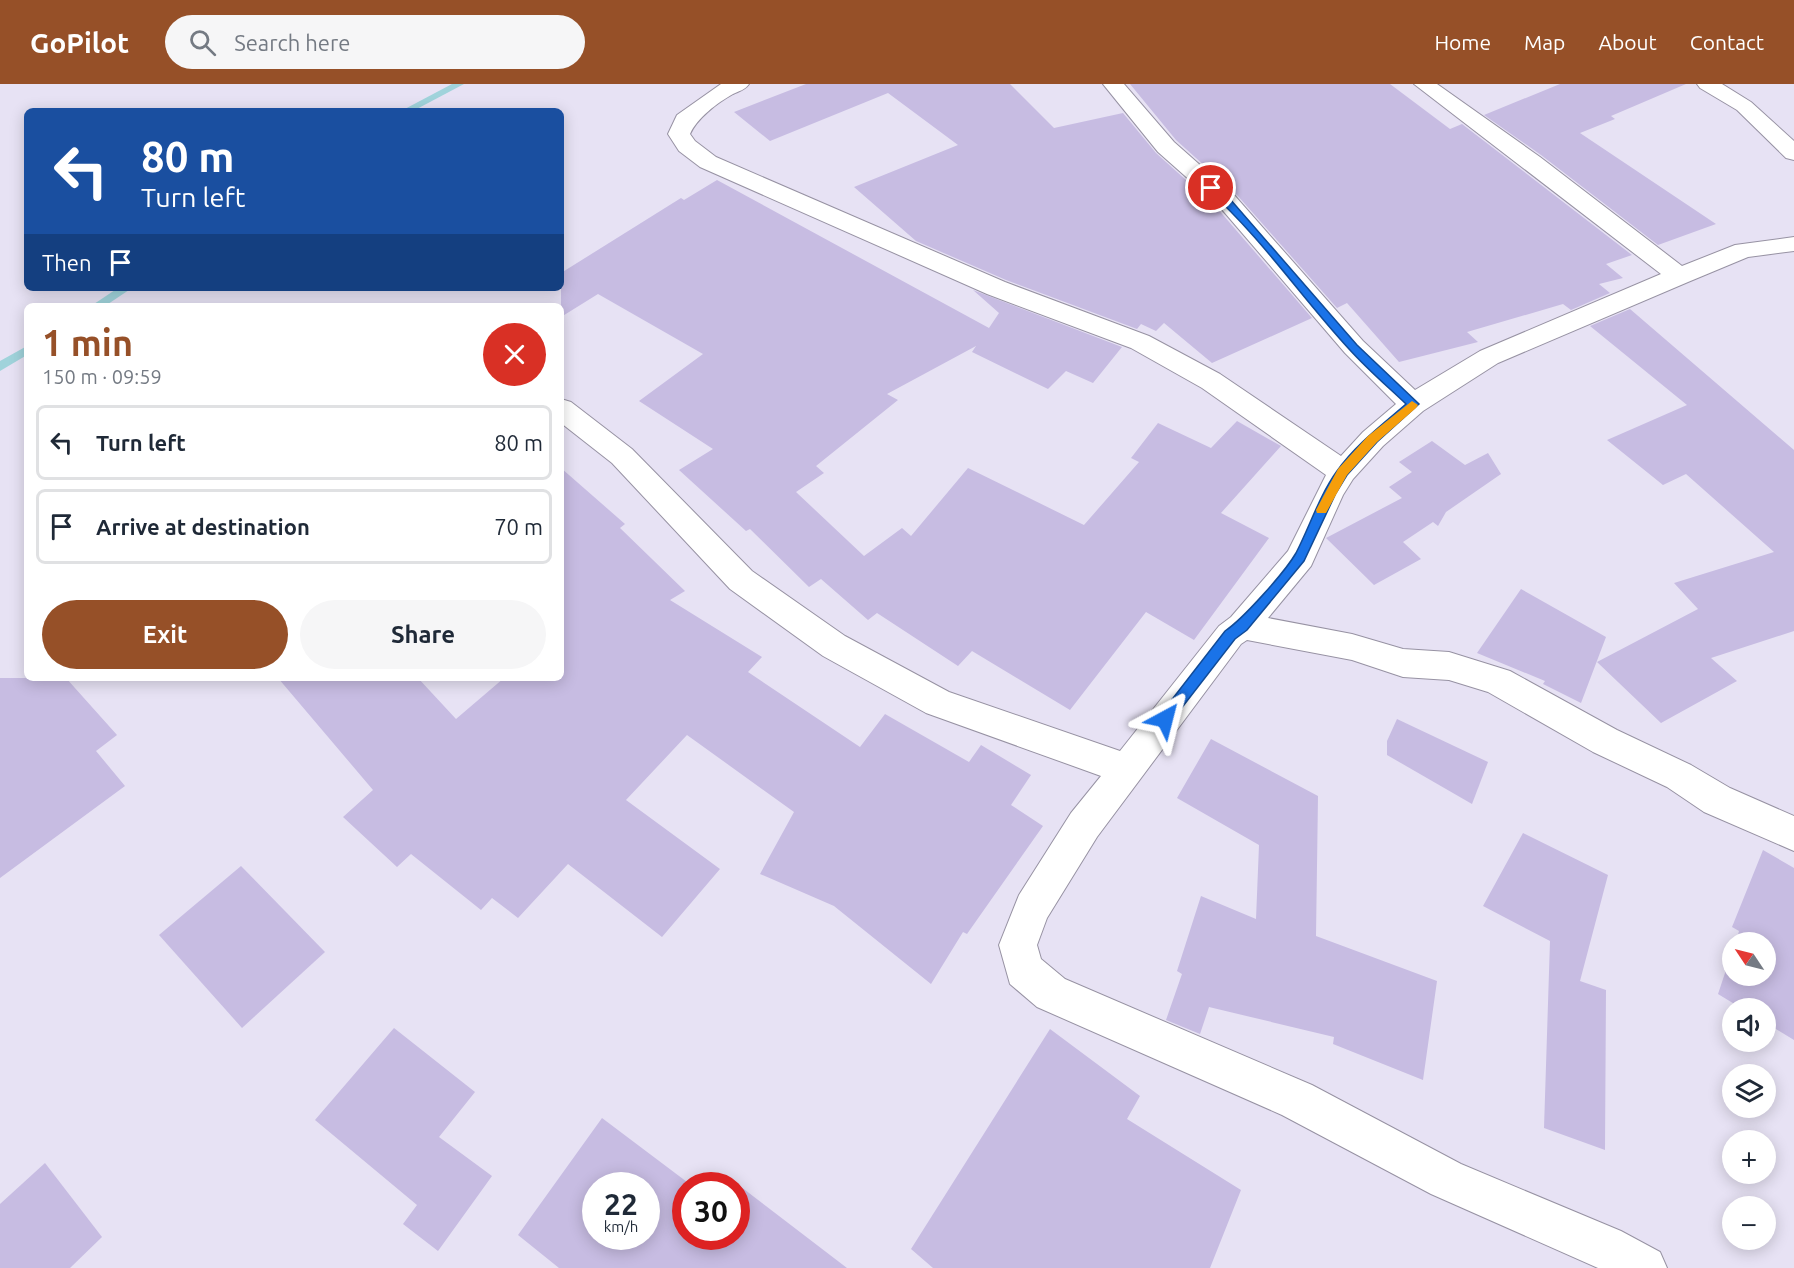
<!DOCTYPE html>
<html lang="en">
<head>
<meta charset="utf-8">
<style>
	:root { --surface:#fff; --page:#f6f6f7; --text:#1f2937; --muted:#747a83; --line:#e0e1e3; --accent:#965028 }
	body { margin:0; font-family:Ubuntu,sans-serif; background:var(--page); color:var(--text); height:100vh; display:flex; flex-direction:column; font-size:22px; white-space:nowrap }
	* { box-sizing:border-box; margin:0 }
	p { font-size:20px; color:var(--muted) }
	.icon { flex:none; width:33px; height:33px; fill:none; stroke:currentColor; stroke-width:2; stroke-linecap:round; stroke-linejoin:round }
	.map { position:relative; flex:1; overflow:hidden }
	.details { position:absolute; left:24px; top:219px; width:540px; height:378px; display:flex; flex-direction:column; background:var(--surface); border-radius:9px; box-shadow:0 3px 15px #0003 }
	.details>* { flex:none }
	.banner { position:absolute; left:24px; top:24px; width:540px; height:183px; border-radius:9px; box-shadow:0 3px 15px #0003; background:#1a4fa0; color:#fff; overflow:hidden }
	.needle { width:39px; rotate:305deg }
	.tools { position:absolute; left:1722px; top:848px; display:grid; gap:12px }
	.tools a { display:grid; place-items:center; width:54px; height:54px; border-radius:50%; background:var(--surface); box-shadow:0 3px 15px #0003; font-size:30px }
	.speed { position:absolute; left:582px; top:1088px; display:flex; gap:12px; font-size:30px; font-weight:700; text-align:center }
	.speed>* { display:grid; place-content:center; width:78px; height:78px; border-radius:50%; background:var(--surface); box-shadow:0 3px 15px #0003; line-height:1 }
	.speed small { font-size:15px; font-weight:400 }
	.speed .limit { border:9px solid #d22; background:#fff; color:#111 }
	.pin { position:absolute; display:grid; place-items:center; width:51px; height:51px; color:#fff; margin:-26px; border:3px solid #fff; border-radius:50%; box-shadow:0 2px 6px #0007 }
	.me { position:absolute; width:66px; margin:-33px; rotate:38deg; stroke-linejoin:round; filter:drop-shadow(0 0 4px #0008) }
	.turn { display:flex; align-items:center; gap:21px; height:126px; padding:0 18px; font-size:27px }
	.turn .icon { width:78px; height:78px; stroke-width:2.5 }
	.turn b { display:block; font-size:42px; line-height:51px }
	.then { display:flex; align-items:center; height:57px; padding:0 18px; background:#0003; gap:12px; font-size:22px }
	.round { display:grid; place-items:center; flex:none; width:63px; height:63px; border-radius:32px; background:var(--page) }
	.overview { display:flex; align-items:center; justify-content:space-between; height:102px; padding:0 18px }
	h1 { font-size:36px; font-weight:600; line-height:45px; color:var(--accent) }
	.primary-button { display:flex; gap:12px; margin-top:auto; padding:12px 18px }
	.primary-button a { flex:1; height:69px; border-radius:36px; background:var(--accent); color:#fff; font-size:24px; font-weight:600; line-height:69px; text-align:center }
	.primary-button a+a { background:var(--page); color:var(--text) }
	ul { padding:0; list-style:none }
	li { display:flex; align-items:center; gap:18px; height:75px; margin:0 12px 9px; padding:0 6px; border:3px solid var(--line); border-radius:9px }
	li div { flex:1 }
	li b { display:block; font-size:22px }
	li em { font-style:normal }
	header { display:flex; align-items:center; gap:36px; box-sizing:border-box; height:84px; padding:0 30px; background:var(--accent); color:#fff }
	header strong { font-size:28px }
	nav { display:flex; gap:33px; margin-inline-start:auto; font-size:21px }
	.search { width:420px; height:54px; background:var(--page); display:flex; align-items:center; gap:15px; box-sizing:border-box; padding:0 21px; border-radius:33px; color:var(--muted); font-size:22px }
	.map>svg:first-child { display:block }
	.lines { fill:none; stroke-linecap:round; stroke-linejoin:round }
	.stream { fill:#a0d3db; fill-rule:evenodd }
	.building { fill:#c7bce2; fill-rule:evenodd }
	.street-casing { stroke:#9792a3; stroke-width:2 }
	.street { fill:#fff; fill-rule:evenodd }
	.route { fill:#1a73e8; stroke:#114b97; stroke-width:1.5 }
	.slow { fill:#f59e0b }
</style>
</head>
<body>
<header>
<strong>GoPilot</strong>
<div class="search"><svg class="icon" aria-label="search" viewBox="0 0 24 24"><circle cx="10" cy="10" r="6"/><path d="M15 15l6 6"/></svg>Search here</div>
<nav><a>Home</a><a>Map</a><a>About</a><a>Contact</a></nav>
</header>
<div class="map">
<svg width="1794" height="1184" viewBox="0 0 1794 1184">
	<rect width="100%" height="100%" fill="#e7e2f4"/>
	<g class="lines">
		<!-- stream -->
		<g class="stream">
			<polygon points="452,0 464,0 413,27 401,27"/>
			<polygon points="118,204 132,204 105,222 91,222"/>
			<polygon points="27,262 27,271 0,287 0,277"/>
		</g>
	</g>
	<!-- building -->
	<g class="building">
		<polygon points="806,0 1010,0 1054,44 1123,29 1156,69 1217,124 1312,234 1212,279 1164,239 1156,247 1141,240 1137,245 1006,196 916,157 854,103 958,61 888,9 770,57 734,28"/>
		<polygon points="1130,0 1390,0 1450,45 1462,40 1632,171 1606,180 1623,194 1599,200 1610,209 1571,226 1563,220 1467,248 1478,258 1399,278 1347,219 1337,224 1237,111 1176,56"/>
		<polygon points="1560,0 1686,0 1611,32 1615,35 1580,49 1716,140 1658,161 1541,71 1484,31"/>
		<polygon points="717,96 989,244 999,229 973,206 1122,263 1093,299 1066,287 1048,305 972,268 976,262 887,310 898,316 816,382 824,389 796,408 864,472 902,444 911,452 968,384 1084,441 1139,378 1131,374 1158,339 1211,364 1237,337 1281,362 1221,429 1269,454 1194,556 1146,528 1070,626 972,567 958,582 877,529 868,536 821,495 809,503 750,445 746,447 679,386 713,365 639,317 703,270 598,210 561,233 561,189 681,114 684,116"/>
		<polygon points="1630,225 1794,366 1794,547 1711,574 1737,597 1661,639 1597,578 1698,525 1674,499 1774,468 1686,390 1663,401 1607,356 1687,321 1590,242"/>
		<polygon points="1432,357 1465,381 1488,369 1501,390 1446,428 1438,442 1433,438 1403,458 1421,475 1374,501 1326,454 1402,414 1389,403 1412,388 1399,378"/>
		<polygon points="561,384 625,440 620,444 685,507 670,516 762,573 748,588 860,663 885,630 969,678 981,661 1031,691 1011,721 1043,742 967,850 963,848 931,900 834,822 760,790 794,728 687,651 626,716 720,785 662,853 568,780 518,834 492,814 481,826 411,770 397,783 343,733 373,706 278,594 418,594 456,635 504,594 561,594"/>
		<polygon points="1521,505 1606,553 1581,619 1543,600 1545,597 1477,569"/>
		<polygon points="0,594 66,594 117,651 96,667 125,702 0,794"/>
		<polygon points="1397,635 1488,678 1472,720 1387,671 1387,657"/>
		<polygon points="1211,655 1318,712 1316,852 1437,897 1423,996 1333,960 1334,953 1209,923 1200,950 1166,936 1182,890 1177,887 1201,812 1256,835 1259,761 1177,714"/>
		<polygon points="1523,749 1608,791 1580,897 1606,906 1605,1066 1544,1044 1550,857 1483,822"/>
		<polygon points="1763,766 1794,784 1794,956 1766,939 1766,924 1741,924 1718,910 1732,868 1732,891 1766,891 1766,858 1736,858 1739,847 1732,843"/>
		<polygon points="241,782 325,868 242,944 159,851"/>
		<polygon points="394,944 475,1008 439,1053 492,1092 438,1167 403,1140 417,1121 315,1036"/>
		<polygon points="1050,945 1140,1012 1127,1035 1241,1106 1210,1184 933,1184 911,1165"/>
		<path d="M602,1034L691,1101H686V1152H736V1101H729L732,1096L847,1184H559L518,1151ZM596,1101H646V1152H596Z"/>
		<polygon points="45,1079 102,1153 70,1184 0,1184 0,1120"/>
	</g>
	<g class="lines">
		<defs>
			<g id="street">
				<path d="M721,0H749C745,6 739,7 733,10C717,19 697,34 690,50L695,57L716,73L1005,198L1149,252L1220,290L1341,372L1363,348L1396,320L1345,269L1219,122L1158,68L1103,0H1124L1174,58L1235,112L1363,257L1415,306L1480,267L1661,190L1414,0H1437L1540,73L1682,182L1735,161L1794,153V167L1748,173L1688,198L1498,279L1423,327L1383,362L1353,395L1343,411L1311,482L1268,534L1352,550L1403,565L1449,568L1510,587L1617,646L1691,681L1730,704L1794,732V767L1704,728L1667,703L1593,668L1488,608L1449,596L1403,593L1352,576L1247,556L1241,560L1097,753L1047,834L1037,861L1041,875L1065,895L1312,1001L1461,1080L1621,1147L1660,1168L1667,1184H1598L1431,1110L1282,1031L1037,923L1010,900L999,861L1019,811L1071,729L1101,692L926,629L823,572L730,505L612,379L561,339V315L571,318L632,365L752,487L845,552L949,608L1120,667L1219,542L1231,533L1288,467L1326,391L1202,304L1131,264L987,210L700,83L679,67L668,50L677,31Z"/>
				<polygon points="1697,0 1722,0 1751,18 1794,57 1794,76 1786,74 1737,26 1700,4"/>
			</g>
		</defs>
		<!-- street casing -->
		<use href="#street" class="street-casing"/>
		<!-- street -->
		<use href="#street" class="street"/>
	</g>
	<!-- route -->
	<path class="route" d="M1208,102H1215L1230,115L1357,261L1419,320L1377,358L1347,391L1336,409L1304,477L1247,546L1235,555L1170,639H1160L1158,635L1160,631L1225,547C1243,535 1285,488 1296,469C1310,442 1319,412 1337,387C1355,361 1383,340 1406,320C1387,302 1367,285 1349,265C1301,213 1261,153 1208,106Z"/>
	<!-- slow -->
	<polygon class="slow" points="1412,317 1418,321 1416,324 1377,358 1347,391 1326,429 1317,429 1316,426 1338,385 1368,352"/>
</svg>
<div class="tools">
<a><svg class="needle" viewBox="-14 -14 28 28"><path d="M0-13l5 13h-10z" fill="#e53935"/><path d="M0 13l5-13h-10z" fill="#747a83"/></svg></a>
<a><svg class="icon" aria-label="sound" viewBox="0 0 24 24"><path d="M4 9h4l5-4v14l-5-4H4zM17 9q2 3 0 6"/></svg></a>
<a><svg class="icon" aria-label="layers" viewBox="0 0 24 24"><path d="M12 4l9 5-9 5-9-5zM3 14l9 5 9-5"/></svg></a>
<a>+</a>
<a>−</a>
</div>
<div class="speed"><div>22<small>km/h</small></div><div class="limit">30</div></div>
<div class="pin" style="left:1211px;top:104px;background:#d93025"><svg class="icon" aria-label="arrive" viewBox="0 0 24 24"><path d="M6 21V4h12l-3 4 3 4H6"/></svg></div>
<svg class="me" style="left:1165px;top:635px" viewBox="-20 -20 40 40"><path d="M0-17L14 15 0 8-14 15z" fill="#1a73e8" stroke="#fff" stroke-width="4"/></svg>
<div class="banner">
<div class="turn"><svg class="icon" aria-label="left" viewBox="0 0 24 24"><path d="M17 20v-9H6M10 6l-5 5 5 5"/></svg><div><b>80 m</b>Turn left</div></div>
<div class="then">Then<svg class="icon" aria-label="arrive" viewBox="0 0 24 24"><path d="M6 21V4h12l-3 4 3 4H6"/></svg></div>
</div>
<section class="details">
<div class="overview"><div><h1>1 min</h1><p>150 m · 09:59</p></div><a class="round" style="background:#d93025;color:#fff"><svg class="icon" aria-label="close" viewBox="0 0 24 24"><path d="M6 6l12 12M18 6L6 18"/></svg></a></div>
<ul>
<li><svg class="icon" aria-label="left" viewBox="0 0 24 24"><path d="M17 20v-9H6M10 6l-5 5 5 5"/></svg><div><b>Turn left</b></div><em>80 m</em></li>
<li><svg class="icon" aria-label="arrive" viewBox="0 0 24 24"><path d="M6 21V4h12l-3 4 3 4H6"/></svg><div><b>Arrive at destination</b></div><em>70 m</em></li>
</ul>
<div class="primary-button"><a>Exit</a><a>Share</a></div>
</section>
</div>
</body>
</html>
